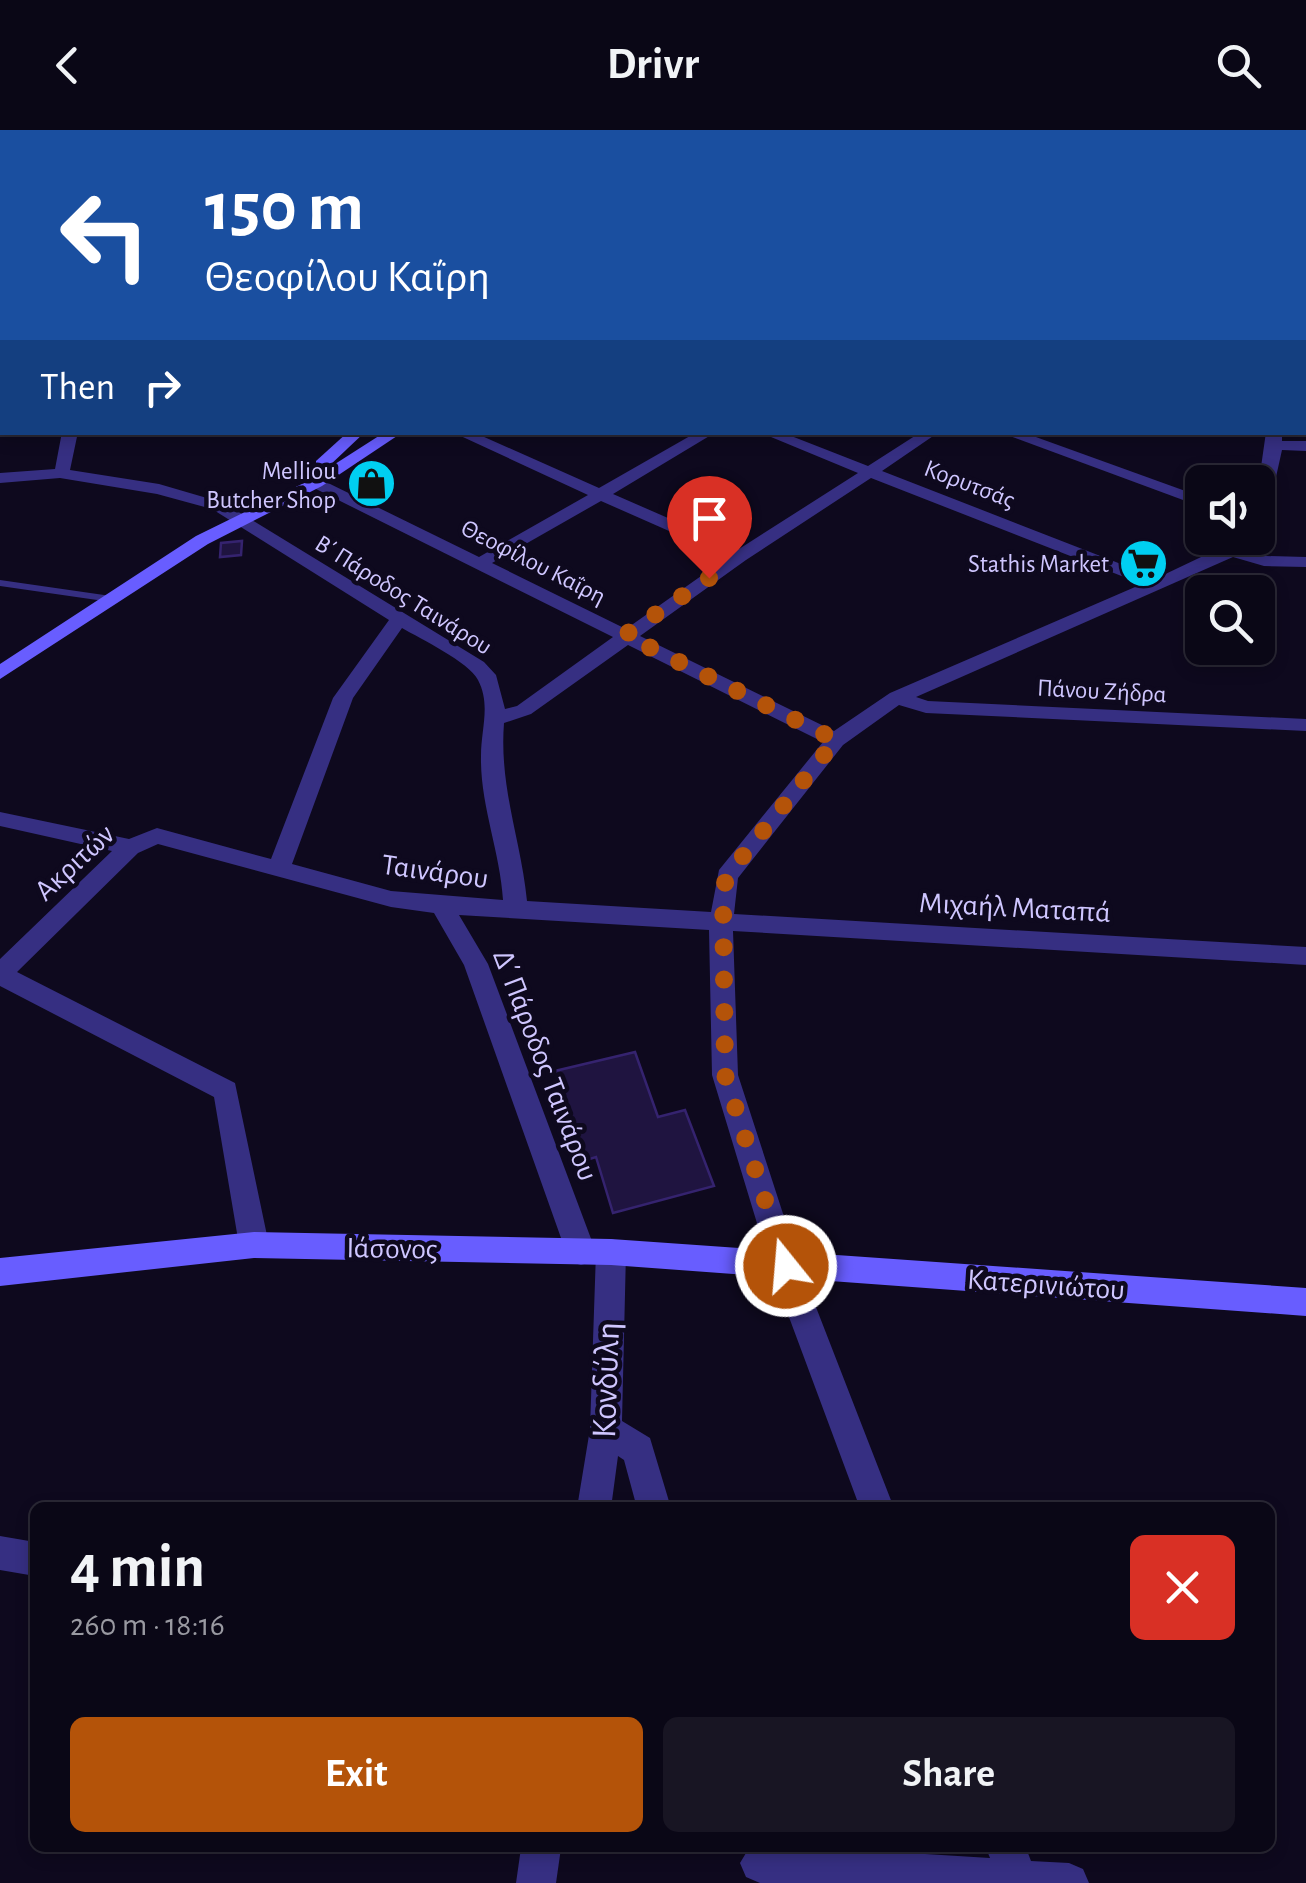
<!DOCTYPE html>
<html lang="en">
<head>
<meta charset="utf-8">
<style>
	:root { --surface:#0a0716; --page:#181523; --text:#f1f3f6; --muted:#9999a1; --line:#2a2835; --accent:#b45309 }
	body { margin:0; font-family:"Alegreya Sans",sans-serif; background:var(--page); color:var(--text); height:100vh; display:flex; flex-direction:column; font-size:38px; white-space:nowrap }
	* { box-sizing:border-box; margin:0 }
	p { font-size:32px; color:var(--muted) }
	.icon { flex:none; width:55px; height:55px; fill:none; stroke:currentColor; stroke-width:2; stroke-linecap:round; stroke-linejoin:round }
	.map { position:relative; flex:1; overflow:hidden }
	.drawer { position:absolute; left:30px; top:1372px; width:1245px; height:350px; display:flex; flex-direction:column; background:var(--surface); border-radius:15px; box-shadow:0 5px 15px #0003,0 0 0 2px var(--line) }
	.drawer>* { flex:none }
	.banner { position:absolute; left:0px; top:0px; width:1308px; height:305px; box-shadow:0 5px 15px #0003,0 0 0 2px var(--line); background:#1a4fa0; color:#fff; overflow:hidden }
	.fabs { position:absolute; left:1185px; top:335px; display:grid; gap:20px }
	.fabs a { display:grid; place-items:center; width:90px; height:90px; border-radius:15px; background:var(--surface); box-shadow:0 5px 15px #0003,0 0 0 2px var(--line); font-size:50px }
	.pin { position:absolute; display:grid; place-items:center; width:85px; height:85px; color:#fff; margin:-102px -42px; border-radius:50% 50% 50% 0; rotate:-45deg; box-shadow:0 0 10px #0007 }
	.pin .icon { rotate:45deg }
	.me { position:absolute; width:110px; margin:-55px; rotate:343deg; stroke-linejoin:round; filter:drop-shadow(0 0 8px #0008) }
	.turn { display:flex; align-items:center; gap:35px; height:210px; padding:0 40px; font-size:45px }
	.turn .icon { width:130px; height:130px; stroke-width:2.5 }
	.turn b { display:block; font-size:70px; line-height:85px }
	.then { display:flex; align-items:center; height:95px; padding:0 40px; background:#0003; gap:20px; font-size:38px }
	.round { display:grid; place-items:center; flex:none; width:105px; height:105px; border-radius:15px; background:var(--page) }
	.head { display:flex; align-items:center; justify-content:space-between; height:170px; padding:0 40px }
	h1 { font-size:60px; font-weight:600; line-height:75px }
	.cta { display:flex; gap:20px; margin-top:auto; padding:20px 40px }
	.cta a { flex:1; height:115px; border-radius:15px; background:var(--accent); color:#fff; font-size:40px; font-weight:600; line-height:115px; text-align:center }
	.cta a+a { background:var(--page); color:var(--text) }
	header { display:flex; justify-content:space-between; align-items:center; height:130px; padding:0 40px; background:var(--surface); font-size:45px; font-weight:600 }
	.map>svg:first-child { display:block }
	.building { fill:#1f1440; stroke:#35236f; stroke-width:2.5 }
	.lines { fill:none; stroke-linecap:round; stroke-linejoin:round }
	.lane { fill:#362f82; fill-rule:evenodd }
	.street { fill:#362f82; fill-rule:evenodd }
	.secondary { fill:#685dff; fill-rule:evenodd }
	.route { stroke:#b45309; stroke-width:18; stroke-dasharray:0 32.4 }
	.labels { text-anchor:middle; stroke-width:9; stroke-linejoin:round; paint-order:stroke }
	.far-poi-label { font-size:25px; fill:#cfc6ff; stroke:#0e091e; text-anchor:end }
	.far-street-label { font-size:25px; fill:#cfc6ff; stroke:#0e091e }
	.street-label { font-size:30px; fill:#cfc6ff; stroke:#0e091e }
	.near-street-label { font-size:35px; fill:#cfc6ff; stroke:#0e091e }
</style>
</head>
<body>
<header><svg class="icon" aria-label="back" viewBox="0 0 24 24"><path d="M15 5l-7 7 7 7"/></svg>Drivr<svg class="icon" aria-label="search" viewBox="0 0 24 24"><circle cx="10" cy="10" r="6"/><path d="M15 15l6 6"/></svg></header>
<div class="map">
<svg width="1306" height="1753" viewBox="0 0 1306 1753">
	<rect width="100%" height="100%" fill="#0e091e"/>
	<!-- building -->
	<g class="building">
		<polygon points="242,411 241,425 220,427 221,413"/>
		<polygon points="635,922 658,987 685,980 714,1056 613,1083 596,1027 583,1031 555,941"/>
	</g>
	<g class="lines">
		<!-- lane -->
		<g class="lane">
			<rect x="952" y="0" width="4" height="2"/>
			<polygon points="0,450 111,466 115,469 111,472 0,456"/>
		</g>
		<!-- street -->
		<g class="street">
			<polygon points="88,0 99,0 100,2 90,2"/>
			<polygon points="400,0 412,0 413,2 402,2"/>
			<polygon points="602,0 615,0 616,2 604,2"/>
			<polygon points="689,0 757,0 758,2 688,2"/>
			<rect x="1024" y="0" width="10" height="2"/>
			<polygon points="1131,0 1149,0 1150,2 1134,2"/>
			<rect x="0" y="21" width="2" height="6"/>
			<rect x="0" y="48" width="2" height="6"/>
			<polygon points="2,126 2,136 0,137 0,127"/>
			<rect x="1305" y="157" width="1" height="8"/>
			<rect x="1305" y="254" width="1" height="8"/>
			<path d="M62,302H78L70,340L159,354L224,373L484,532L496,545L505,579L517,576L613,507L310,356V350H322L479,427L588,365L452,302H473L599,358L697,302H716L613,364L739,419L858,343L759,302H781L868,336L921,302H939L882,341L1157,448L1241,408H1258V404V412L1246,420L1265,426L1306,427V437L1264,436L1233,427L916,567L928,571L1306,589V601L926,583L899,575L843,615L738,748L734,784L1306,817V835L733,801L738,945L800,1136L894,1378H860L770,1136L712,945L709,800L459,785L488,834L596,1122L591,1132L581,1135L571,1132L566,1122L464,835L434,783L391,777L158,714L138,723L17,842L235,953L269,1115L264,1124L254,1128L244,1124L239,1115L214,967L0,856V829L112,721L0,696V682L129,709L157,698L271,729L333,568L389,490L212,379L157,364L60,348L0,353V343L55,339ZM871,348L1142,454L890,563L834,601L640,506L746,430ZM601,371L728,427L626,499L492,433ZM402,498C421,509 469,532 478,550C491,575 481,599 481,626C480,675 500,721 503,770L391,761L292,734L353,568ZM628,515L823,612L719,740L711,782L527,771C521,709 499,658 504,593L531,584Z"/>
			<polygon points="999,302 1022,302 1202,367 1202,377"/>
			<polygon points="1266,302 1282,302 1282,311 1306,311 1306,321 1282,320 1266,392 1258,397 1258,358"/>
			<polygon points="611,1109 621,1112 626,1122 622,1291 650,1308 671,1378 637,1378 624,1330 618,1326 611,1378 577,1378 590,1299 596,1122 601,1112"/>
			<polygon points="0,1406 35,1412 35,1446 0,1440"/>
			<polygon points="521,1718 561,1718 556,1753 516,1753"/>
			<polygon points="749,1718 828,1718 990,1728 986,1718 1026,1718 1031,1731 1069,1733 1083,1739 1089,1753 760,1753 746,1747 740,1733"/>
		</g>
		<!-- secondary -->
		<g class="secondary">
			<polygon points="317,0 331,0 332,2 319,2"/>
			<polygon points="1223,0 1237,0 1238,2 1225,2"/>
			<rect x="1305" y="36" width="1" height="6"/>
			<rect x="1305" y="185" width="1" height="8"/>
			<polygon points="348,302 365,302 328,337 316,337 316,331"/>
			<polygon points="385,302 403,302 322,356 208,414 0,549 0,534 196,406 310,350"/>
			<polygon points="254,1102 611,1109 1306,1158 1306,1186 611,1135 254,1128 0,1156 0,1128"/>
		</g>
	</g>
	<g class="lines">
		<!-- route -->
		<polyline class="route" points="709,448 625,505 836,610 727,746 723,760 725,945 786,1136"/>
	</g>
	<!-- icons -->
	<defs>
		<symbol id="shop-disc" viewBox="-11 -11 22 22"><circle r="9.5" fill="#00cff1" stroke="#0e091e"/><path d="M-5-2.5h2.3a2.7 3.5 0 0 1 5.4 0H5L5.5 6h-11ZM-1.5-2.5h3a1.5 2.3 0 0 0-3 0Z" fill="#111"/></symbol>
		<symbol id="supermarket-disc" viewBox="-11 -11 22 22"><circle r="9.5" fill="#00cff1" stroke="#0e091e"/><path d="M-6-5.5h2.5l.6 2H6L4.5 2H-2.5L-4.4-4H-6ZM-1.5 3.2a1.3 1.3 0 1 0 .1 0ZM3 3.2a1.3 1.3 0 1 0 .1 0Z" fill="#111"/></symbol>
	</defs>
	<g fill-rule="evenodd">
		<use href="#shop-disc" x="344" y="326" width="55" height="55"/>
		<use href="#supermarket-disc" x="1116" y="406" width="55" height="55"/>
	</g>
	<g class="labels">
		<!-- far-poi labels -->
		<g class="far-poi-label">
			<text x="336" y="349">Melliou<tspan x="336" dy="29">Butcher Shop</tspan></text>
			<text x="1109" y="442">Stathis Market</text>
		</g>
		<!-- far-street labels -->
		<g class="far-street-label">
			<text transform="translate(970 353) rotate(21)" y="9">Κορυτσάς</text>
			<text transform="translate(534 431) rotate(27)" y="9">Θεοφίλου Καΐρη</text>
			<text transform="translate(404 464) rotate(32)" y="9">Β΄ Πάροδος Ταινάρου</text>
			<text transform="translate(1102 560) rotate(3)" y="9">Πάνου Ζήδρα</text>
		</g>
		<!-- street labels -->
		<g class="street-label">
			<text transform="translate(74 732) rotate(-43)" y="10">Ακριτών</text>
			<text transform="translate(435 741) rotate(8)" y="10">Ταινάρου</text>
			<text transform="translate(1015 777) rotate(3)" y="10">Μιχαήλ Ματαπά</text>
			<text transform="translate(546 935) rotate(69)" y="10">Δ΄ Πάροδος Ταινάρου</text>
			<text transform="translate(392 1118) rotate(1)" y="10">Ιάσονος</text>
			<text transform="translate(1046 1154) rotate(4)" y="10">Κατερινιώτου</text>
		</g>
		<!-- near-street labels -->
		<g class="near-street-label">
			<text transform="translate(605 1250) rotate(-88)" y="12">Κονδύλη</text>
		</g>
	</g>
</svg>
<div class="fabs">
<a><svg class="icon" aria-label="sound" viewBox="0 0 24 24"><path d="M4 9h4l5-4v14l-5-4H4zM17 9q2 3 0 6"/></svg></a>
<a><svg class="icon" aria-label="search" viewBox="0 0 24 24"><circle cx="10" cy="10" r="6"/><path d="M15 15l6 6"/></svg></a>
</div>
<div class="pin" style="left:709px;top:448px;background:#d93025"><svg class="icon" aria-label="arrive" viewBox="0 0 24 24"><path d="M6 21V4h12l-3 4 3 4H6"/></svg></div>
<svg class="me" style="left:786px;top:1136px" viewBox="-20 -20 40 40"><circle r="17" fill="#b45309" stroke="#fff" stroke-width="3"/><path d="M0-11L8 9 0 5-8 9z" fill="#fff"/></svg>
<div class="banner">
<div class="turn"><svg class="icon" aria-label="left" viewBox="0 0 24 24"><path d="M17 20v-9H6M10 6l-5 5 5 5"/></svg><div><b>150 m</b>Θεοφίλου Καΐρη</div></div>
<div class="then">Then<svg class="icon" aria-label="right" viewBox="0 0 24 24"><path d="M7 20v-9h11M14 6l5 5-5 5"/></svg></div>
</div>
<section class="drawer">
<div class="head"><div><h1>4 min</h1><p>260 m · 18:16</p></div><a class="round" style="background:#d93025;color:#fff"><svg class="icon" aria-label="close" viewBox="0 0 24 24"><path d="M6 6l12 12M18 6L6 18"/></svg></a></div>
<div class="cta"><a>Exit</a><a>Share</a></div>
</section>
</div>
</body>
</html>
